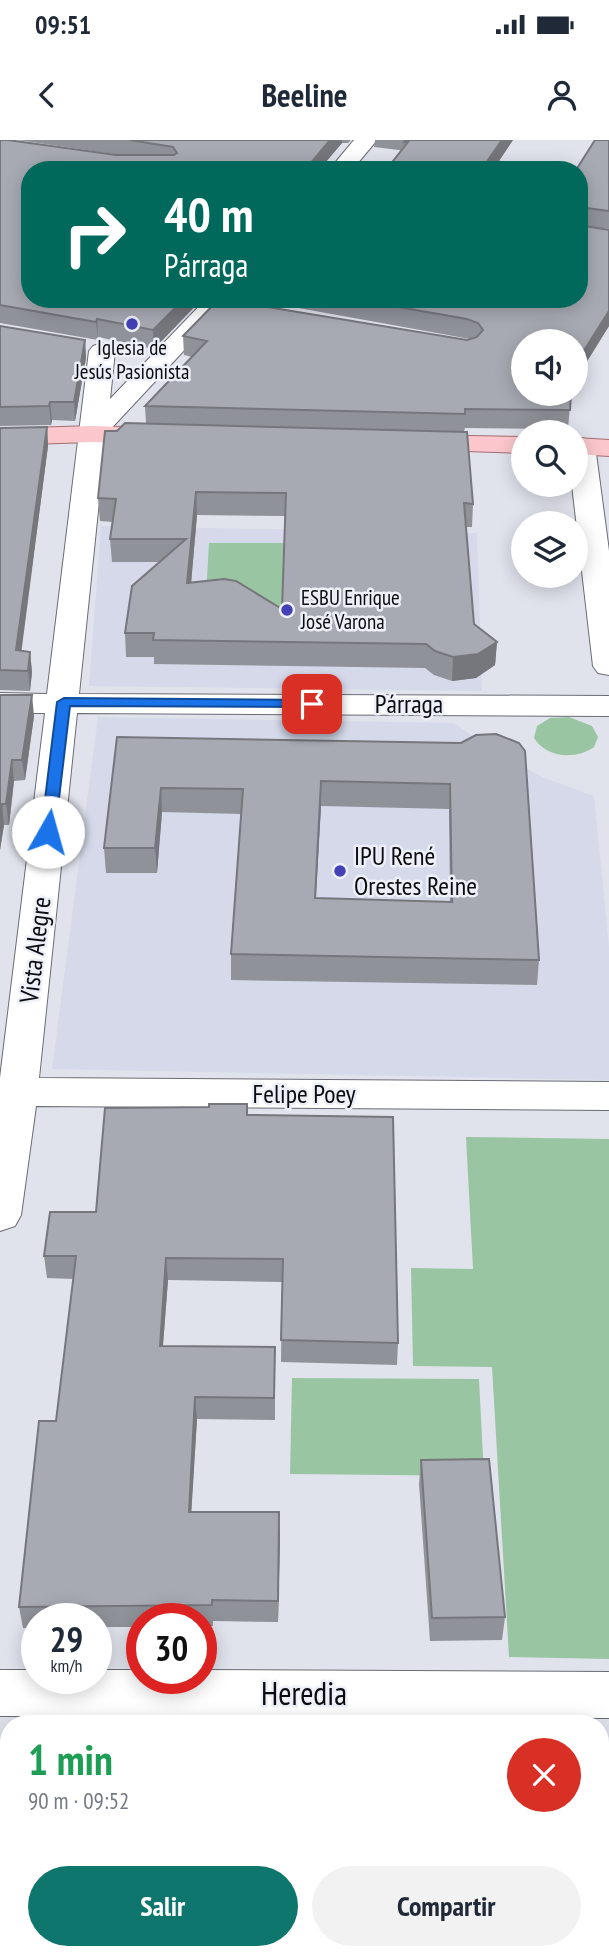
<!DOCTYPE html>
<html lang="es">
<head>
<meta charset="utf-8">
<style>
	:root { --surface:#fff; --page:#f2f2f3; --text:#1f2937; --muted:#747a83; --accent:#0f766e }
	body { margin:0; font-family:"PT Sans Narrow",sans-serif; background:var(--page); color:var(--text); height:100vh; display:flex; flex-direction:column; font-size:26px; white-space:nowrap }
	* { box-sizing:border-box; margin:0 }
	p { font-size:23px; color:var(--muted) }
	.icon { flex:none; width:38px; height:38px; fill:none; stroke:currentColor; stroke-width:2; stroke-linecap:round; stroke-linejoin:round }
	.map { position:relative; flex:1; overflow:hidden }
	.side { position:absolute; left:0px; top:1575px; width:609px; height:245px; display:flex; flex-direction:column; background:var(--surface); border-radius:28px 28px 0 0; box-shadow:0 4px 18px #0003 }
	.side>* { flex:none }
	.guide { position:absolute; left:21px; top:21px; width:567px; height:147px; border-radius:28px; box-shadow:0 4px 18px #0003; background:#00695c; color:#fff; overflow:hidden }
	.controls { position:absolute; left:511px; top:189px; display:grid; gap:14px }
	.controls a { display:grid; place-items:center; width:77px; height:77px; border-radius:50%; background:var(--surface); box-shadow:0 4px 18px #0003; font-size:35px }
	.speed { position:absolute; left:21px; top:1463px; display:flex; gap:14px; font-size:35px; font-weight:700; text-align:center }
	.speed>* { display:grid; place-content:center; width:91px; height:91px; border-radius:50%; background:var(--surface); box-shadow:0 4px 18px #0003; line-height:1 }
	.speed small { font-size:18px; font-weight:400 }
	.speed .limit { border:10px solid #d22; background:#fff; color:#111 }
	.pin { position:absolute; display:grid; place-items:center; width:60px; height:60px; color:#fff; margin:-30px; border-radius:14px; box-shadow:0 4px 10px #0006 }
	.me { position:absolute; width:77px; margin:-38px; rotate:7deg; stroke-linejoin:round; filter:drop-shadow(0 0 5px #0008) }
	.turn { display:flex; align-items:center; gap:24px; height:147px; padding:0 28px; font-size:32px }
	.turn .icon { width:91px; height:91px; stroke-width:2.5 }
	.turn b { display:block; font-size:49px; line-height:60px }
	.round { display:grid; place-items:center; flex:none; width:74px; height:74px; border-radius:37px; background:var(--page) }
	.overview { display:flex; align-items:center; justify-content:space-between; height:119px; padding:0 28px }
	h1 { font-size:42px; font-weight:600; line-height:52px; color:#1e9e55 }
	.cta { display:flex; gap:14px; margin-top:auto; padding:14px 28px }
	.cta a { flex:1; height:80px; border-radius:42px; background:var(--accent); color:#fff; font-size:28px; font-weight:600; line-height:80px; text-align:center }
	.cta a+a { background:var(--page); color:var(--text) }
	.status { display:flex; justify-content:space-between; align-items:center; height:49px; padding:0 35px; background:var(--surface); direction:ltr }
	.status svg { height:19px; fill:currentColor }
	header { display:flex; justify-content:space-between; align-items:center; height:91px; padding:0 28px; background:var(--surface); font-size:32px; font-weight:600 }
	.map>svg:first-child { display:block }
	.built { fill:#d5d9e9 }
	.green { fill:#9ac5a2 }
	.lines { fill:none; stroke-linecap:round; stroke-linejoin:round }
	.minor-casing { stroke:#6a6c75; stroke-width:2 }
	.major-casing { stroke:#a56e74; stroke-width:2 }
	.minor { fill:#fff; fill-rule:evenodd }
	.major { fill:#fbc7cc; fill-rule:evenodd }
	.wall { fill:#90929a; fill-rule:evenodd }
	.shaded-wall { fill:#76777d }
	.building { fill:#a8aab3; stroke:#76777d; stroke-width:2; fill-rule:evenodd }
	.route { fill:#1a73e8; stroke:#114b97; stroke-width:2 }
	.poi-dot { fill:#4441b6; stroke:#edf0f9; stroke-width:2.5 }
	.labels { text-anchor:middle; stroke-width:5; stroke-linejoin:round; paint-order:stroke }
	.far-poi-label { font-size:21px; fill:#0b0c0f; stroke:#edf0f9 }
	.street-label { font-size:26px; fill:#0b0c0f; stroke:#edf0f9 }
	.poi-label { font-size:26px; fill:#0b0c0f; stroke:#edf0f9; text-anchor:start }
	.near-street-label { font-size:32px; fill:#0b0c0f; stroke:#edf0f9 }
</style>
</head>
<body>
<div class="status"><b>09:51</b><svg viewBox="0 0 49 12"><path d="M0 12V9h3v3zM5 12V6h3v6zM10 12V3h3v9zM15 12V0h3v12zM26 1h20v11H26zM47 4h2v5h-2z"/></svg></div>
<header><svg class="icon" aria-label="back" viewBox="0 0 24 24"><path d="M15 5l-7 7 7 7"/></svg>Beeline<svg class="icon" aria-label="person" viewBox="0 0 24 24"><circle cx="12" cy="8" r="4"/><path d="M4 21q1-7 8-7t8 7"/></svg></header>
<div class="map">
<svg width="609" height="1820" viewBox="0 0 609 1820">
	<rect width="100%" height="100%" fill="#e0e3ec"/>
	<!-- built -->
	<g class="built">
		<polygon points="101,386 477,393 482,551 89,546"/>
		<polygon points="98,577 454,583 496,612 544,638 594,656 609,807 609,940 52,929"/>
	</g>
	<!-- green -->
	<g class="green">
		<polygon points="209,403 285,403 282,474 205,474"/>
		<path d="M569,577L592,586L598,597L594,607C576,620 546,618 534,598L537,586L550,578Z"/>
		<polygon points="466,997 609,999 609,1519 509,1517 492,1227 413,1226 411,1128 473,1129"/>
		<polygon points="292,1238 479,1239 484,1336 290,1334"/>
	</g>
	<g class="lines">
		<defs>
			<g id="minor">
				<polygon points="354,0 377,0 352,30 329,30"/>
				<polygon points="206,159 232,159 106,294 79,554 609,556 609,576 77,573 39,938 609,942 609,970 36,966 21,1075 15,1086 0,1091 0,938 45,573 0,573 0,553 47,554 89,211 93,206 102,203 111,206 115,211 110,259"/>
				<polygon points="581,298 591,300 595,306 609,411 609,535 598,533 593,526 572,345 576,345 576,299"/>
				<polygon points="0,1530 37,1530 37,1538 96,1538 96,1530 142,1530 142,1538 201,1538 201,1530 609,1532 609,1578 0,1576"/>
			</g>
			<g id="major">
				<polygon points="91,286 157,288 167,290 171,296 167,302 157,304 91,302 0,305 0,289"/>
				<polygon points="417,295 523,297 523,313 407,309 403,303 407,297"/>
				<polygon points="576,298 609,300 609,316 576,314"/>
			</g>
		</defs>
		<!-- minor casing -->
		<use href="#minor" class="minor-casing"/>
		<!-- major casing -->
		<use href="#major" class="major-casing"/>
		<!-- minor -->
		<use href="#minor" class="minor"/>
		<!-- major -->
		<use href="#major" class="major"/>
	</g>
	<!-- wall -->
	<g class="wall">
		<polygon points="0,0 116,15 120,15 18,0 351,0 348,3 342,3 319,30 30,30 30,159 202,159 154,209 98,197 98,200 0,183"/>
		<polygon points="375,0 513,0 498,22 374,7"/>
		<path d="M595,0H609V89L591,87L609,90V186L576,239V201H523V254H571L568,289L465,288L464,291L467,292L473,364L472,387H466L474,484L497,502L495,525L476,538L452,541L434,535L425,528L154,524V517H126L125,493L132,446L159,422H112L110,399L113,382L100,381L98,358L105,291H117L125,283L146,284L145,266L192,217L184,215L183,196L219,159L467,200L470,199L248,159H579V30H576ZM197,375L285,376L282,469L236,441L224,439L191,443Z"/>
		<polygon points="0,186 85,200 86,218 75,281 52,280 51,285 0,286"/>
		<polygon points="47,287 48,306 21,510 30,512 32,532 30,551 0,550 0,288"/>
		<polygon points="0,555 34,576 25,640 14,641 9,685 4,685 0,710"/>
		<path d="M117,597L461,603L539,820L537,845L231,840V814L241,674L162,672L157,733H106L104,708ZM321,666L449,669L450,762L316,758Z"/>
		<polygon points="248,975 398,1203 397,1225 281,1222 282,1142 168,1140 163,1206 275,1229 275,1280 197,1279 191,1372 280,1394 278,1482 213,1481 213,1486 201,1486 201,1479 142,1479 142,1487 96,1487 96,1479 37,1479 37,1488 23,1488 19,1467 56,1281 73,1139 47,1138 44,1116 96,1072"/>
		<polygon points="421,1320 505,1477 502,1500 430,1501 419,1344"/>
	</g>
	<!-- shaded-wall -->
	<g class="shaded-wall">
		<polygon points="330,0 342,0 342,3 319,30 305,30"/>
		<polygon points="502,0 513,0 493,30 488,20"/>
		<polygon points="184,159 202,159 154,209 153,190"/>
		<polygon points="609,171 609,186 576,239 576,223"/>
		<polygon points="97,179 98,197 98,200 96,182"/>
		<polygon points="85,200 86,218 75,281 74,262"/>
		<polygon points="50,262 52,280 51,285 49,266"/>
		<polygon points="47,287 48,306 19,530 16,510"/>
		<polygon points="196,352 197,375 189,467 187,443"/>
		<polygon points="497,502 495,525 476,538 452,541 453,517"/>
		<polygon points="30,512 32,532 30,551 28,531"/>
		<polygon points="32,555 34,576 25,640 22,620"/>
		<polygon points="12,620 14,641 9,685 6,664"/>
		<polygon points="321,641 321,666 314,783 315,758"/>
		<polygon points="161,648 162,672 157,733 155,708"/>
		<polygon points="2,664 4,685 0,710 0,673"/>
		<polygon points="166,1118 168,1140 161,1229 160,1206"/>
		<polygon points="195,1257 197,1279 190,1394 189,1372"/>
		<polygon points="279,1372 280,1394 278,1482 278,1461"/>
	</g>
	<!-- building -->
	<g class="building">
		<polygon points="0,0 8,0 116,15 174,15 177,13 173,7 130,0 330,0 305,30 30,30 30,159 184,159 153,190 97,179 96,182 0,165"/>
		<polygon points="405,0 502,0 488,20 555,30 386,30 408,2 404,2"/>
		<polygon points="595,0 609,0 609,71 579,67 579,30 576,30"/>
		<polygon points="579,85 609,90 609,171 576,223 576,201 523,201 523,254 571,254 570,270 465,269 465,274 145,266 207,201 183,196 219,159 467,200 477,197 483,190 478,183 467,179 353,159 579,159"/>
		<polygon points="0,186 85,200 74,262 50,262 49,266 0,267"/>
		<path d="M125,283L467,292L473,364L464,363L474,484L497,502L478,514L453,517L435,511L426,504L153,500L154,493H125L132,446L186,399H110L116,359L98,358L105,291H117ZM196,352L286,353L282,469L236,441L224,439L187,443Z"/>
		<polygon points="47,287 16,510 30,512 28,531 0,530 0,288"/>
		<polygon points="0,555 32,555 22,620 12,620 6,664 2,664 0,673"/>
		<path d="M496,594L519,603L525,611L539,820L231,814L243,649L161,648L155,708H104L117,597L461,603L476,595ZM321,641L450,644L452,762L315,758Z"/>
		<polygon points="209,964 247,964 247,975 393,977 398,1203 281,1200 283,1119 166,1118 160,1206 275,1207 274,1258 195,1257 189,1372 279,1372 278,1461 212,1460 212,1465 19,1467 39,1281 56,1281 76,1116 44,1116 50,1072 96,1072 105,968 209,967"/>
		<polygon points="489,1319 505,1477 432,1478 421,1320"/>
		<polygon points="600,1615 609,1615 609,1820 374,1820 374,1811 600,1811"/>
		<polygon points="0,1620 9,1620 9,1811 279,1811 279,1820 0,1820"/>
	</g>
	<!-- route -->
	<polygon class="route" points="64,558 312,560 318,564 312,567 70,566 55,692 48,696 41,692 57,562"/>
	<!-- markers -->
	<g class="poi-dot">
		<circle cx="132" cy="184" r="7"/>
		<circle cx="287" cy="470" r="7"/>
		<circle cx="340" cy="731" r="7"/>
	</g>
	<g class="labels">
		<!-- far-poi labels -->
		<g class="far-poi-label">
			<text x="132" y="215">Iglesia de<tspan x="132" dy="24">Jesús Pasionista</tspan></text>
			<text x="301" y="465" text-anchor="start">ESBU Enrique<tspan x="301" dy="24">José Varona</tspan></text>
		</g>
		<!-- street labels -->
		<g class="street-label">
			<text x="409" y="573">Párraga</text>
			<text transform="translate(35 810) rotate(-83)" y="9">Vista Alegre</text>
			<text x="304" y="963">Felipe Poey</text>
		</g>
		<!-- poi labels -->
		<g class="poi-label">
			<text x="354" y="725">IPU René<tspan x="354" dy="30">Orestes Reine</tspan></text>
		</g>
		<!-- near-street labels -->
		<g class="near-street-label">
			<text x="304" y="1565">Heredia</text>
		</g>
	</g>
</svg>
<div class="controls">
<a><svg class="icon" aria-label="sound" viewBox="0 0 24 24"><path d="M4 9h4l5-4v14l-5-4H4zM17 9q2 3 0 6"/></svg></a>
<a><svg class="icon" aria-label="search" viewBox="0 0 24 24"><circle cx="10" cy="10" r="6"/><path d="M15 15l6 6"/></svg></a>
<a><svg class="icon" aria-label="layers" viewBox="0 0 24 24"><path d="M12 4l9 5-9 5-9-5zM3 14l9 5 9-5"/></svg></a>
</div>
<div class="speed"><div>29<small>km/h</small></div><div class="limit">30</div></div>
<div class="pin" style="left:312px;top:564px;background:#d93025"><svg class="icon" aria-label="arrive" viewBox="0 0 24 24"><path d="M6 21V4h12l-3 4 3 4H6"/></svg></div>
<svg class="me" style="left:48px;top:692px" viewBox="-20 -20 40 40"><circle r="19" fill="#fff"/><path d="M0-13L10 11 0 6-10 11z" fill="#1a73e8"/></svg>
<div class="guide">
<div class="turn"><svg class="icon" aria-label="right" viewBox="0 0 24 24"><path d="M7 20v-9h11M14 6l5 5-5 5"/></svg><div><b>40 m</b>Párraga</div></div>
</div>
<section class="side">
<div class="overview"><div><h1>1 min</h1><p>90 m · 09:52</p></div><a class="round" style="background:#d93025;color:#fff"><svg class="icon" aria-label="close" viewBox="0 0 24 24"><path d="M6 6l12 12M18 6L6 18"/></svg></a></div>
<div class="cta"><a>Salir</a><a>Compartir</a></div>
</section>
</div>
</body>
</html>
